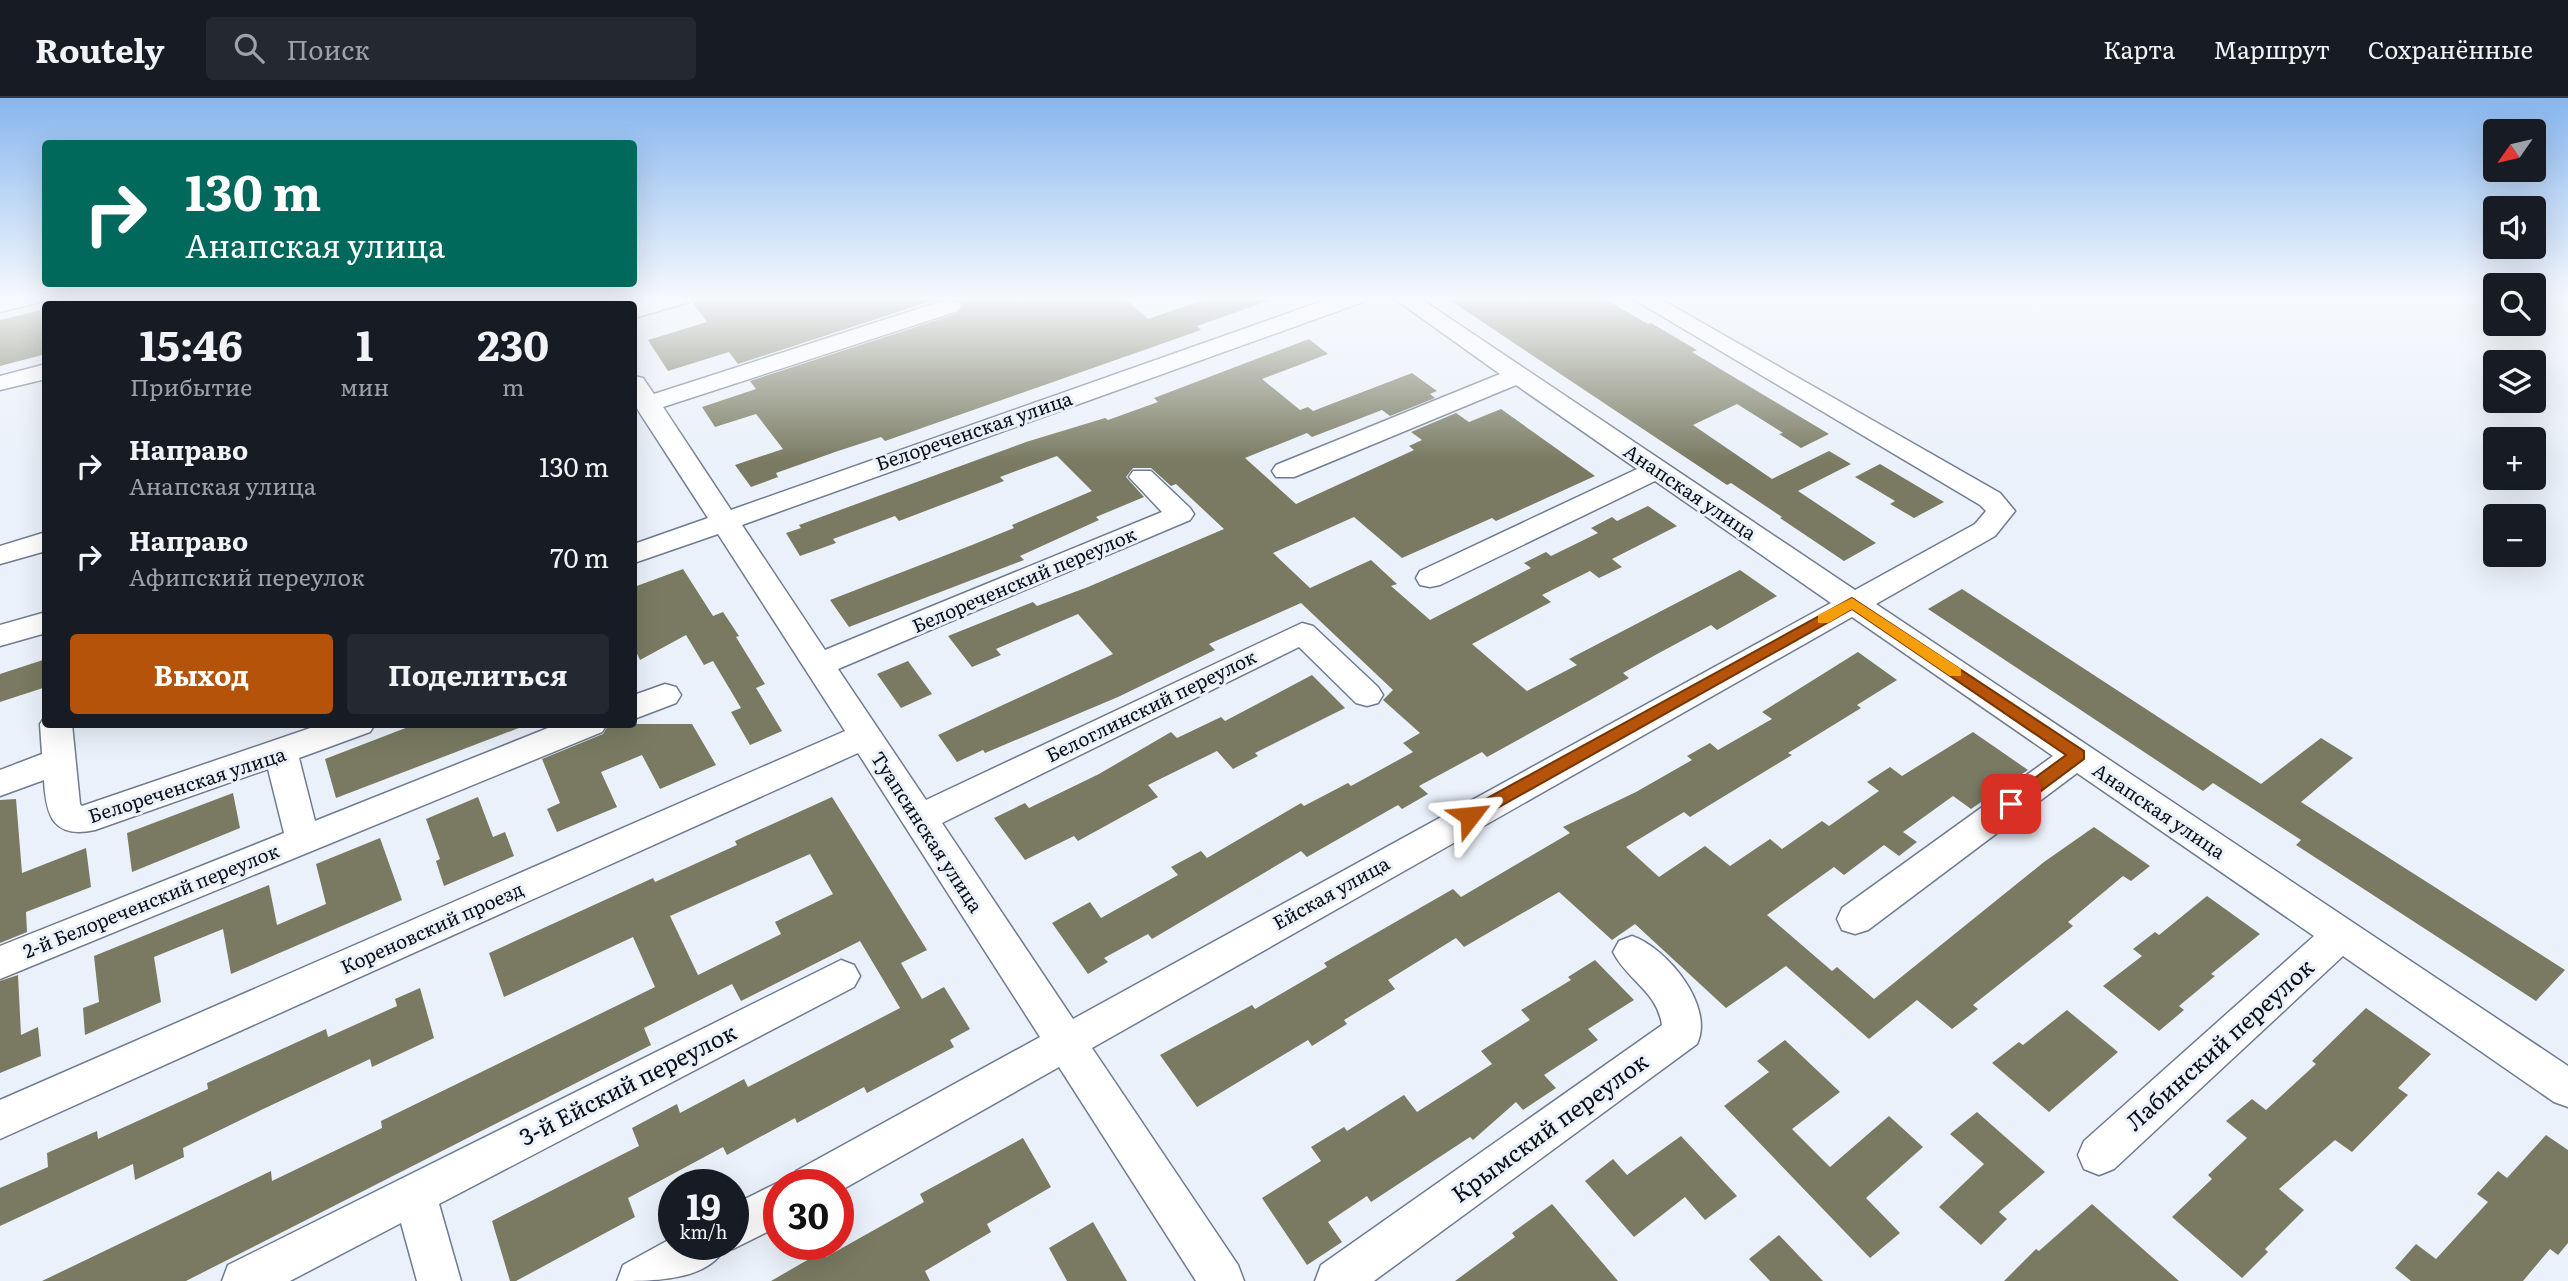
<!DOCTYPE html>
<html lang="ru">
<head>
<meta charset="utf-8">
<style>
	:root { --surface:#171b24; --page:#242831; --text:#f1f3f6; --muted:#9ea1a6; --line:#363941; --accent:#b45309 }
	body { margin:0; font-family:Literata,serif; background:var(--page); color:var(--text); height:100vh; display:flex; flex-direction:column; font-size:26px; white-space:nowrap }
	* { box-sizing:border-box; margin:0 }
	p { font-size:23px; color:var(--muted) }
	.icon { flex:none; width:38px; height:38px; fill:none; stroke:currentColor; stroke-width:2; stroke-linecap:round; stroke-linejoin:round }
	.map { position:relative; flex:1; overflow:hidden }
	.drawer { position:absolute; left:42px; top:203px; width:595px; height:427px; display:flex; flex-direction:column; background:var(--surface); border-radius:7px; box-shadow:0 7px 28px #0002 }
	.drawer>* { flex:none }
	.hud { position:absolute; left:42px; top:42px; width:595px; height:147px; border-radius:7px; box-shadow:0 7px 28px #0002; background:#00695c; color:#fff; overflow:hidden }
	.needle { width:46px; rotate:236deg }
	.fabs { position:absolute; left:2483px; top:21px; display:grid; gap:14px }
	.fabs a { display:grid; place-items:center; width:63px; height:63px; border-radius:7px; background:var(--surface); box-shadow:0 7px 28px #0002; font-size:35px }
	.speed { position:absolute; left:658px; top:1071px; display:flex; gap:14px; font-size:35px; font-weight:700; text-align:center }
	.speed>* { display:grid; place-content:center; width:91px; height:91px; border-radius:50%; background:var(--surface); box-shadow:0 7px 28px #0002; line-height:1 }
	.speed small { font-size:18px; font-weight:400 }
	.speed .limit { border:10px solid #d22; background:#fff; color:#111 }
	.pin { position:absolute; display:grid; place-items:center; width:60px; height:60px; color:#fff; margin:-30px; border-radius:14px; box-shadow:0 4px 10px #0006 }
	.me { position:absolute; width:77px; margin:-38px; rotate:61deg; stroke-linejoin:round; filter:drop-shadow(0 0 5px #0008) }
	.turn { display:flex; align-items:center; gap:24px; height:147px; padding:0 28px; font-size:32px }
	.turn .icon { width:91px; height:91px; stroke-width:2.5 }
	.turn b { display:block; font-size:49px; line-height:60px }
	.eta { display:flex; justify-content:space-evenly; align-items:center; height:119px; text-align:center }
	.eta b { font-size:42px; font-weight:700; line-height:49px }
	.button { display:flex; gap:14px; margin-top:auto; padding:14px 28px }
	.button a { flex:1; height:80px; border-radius:7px; background:var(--accent); color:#fff; font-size:28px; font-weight:700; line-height:80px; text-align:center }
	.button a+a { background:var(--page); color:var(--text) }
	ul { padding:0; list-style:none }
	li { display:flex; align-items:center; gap:21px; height:91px; padding:0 28px }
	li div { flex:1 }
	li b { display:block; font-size:26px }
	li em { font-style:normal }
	header { display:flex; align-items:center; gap:42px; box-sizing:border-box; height:98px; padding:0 35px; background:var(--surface); border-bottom:2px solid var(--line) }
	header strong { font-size:33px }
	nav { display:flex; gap:38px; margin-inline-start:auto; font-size:24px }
	.search { width:490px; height:63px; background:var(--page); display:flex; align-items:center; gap:18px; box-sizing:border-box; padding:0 24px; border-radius:7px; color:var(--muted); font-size:26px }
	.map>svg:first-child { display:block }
	.building { fill:#797a61; fill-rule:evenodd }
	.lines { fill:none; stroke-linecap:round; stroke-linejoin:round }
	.street-casing { stroke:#6e7b90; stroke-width:3 }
	.street { fill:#fff; fill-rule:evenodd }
	.route { fill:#b45309; stroke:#753606; stroke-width:2 }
	.slow { fill:#f59e0b }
	.labels { text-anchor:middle; stroke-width:6; stroke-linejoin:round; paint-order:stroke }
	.street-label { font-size:19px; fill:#0a0f17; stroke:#ebf1fa }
	.near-street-label { font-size:23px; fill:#0a0f17; stroke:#ebf1fa }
</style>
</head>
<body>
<header>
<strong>Routely</strong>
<div class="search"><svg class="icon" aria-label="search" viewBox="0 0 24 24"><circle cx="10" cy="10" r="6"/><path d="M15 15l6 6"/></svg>Поиск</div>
<nav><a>Карта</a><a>Маршрут</a><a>Сохранённые</a></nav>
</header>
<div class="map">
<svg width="2568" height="1183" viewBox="0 0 2568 1183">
	<rect width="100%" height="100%" fill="#ebf1fa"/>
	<!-- building -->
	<g class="building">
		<polygon points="696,199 1123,199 1148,221 1213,199 1270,199 1271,202 1197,228 1201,232 885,343 881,339 838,353 776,375 778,379 751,389 735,367 783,351 756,316 715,329 702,309 756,291 750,283 959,215 963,207 958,200 941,200 738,266 729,254 668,273 648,242 707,224 693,205"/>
		<polygon points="1445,199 1601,199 1648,226 1651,225 1697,252 1692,254 1829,336 1801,350 1779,336 1783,335 1737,306 1693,327 1772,381 1829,353 1851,366 1798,393 1876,445 1844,463 1780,420 1782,419 1731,385 1727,387"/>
		<polygon points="46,211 46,256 0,268 0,222"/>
		<polygon points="1309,241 1328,256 1262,281 1300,312 1308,309 1313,313 1412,275 1437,293 1430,296 1435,300 1390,318 1382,312 1312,339 1307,335 1245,360 1296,406 1414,352 1409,348 1422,342 1411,334 1456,315 1469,324 1501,311 1595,378 1496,423 1492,420 1402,460 1354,419 1273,455 1310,490 1371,462 1397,486 1391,488 1430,522 1531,470 1524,465 1546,454 1551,458 1598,435 1591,430 1612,419 1617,423 1648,408 1677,428 1612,461 1622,469 1599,480 1590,473 1542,497 1551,504 1472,546 1527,593 1577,567 1569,561 1740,472 1777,498 1717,532 1711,527 1659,555 1623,575 1629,580 1592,601 1487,659 1482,654 1419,688 1428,696 1402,711 1398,707 1307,759 1301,753 1152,841 1148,836 1104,860 1108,864 1088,876 1052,825 1090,804 1101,820 1178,777 1171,769 1201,753 1207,760 1301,705 1304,708 1348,685 1351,688 1413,654 1403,645 1420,635 1383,602 1393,592 1301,505 1209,546 1215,552 1118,599 985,655 983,652 957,664 938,637 1113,556 1078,516 996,551 1001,557 972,569 948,538 1033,504 1037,508 1088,489 1224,431 1176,386 1171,388 1151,370 1133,370 1126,379 1144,399 1096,419 1099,422 1020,458 1024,462 849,529 830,502 972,447 1014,430 1012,427 1092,393 1057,358 1000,379 1004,383 899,423 895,418 833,441 836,445 800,458 786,435 801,430 799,427 1026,344 1105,320 1108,322 1158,304 1154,300"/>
		<polygon points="1880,366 1944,404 1914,420 1890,406 1895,403 1855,379"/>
		<polygon points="683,471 713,518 723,514 739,538 736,539 765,586 756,590 782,633 750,647 731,614 741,610 713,563 704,567 686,537 640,562 634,549 634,489"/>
		<polygon points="1962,491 2261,686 2321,640 2353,660 2301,704 2565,872 2536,903 2296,747 2301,742 2213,685 2203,693 1928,511"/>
		<polygon points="1858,554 1897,582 1857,607 1861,610 1788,655 1792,657 1690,719 1684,714 1626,749 1659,779 1705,748 1730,768 1770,741 1782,751 1822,723 1829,728 1879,693 1867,684 1890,669 1902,678 1973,634 2028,672 1971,711 1953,698 1903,734 1917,744 1899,758 1884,747 1844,777 1834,769 1767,817 1832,873 1837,869 1874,901 2044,764 2094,729 2150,768 2131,783 2123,778 2068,824 2073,828 1973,907 1978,911 1952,931 1917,902 1869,941 1786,868 1726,910 1635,826 1612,842 1559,794 1464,849 1456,840 1388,882 1395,891 1344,922 1347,926 1312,948 1308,942 1197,1009 1160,957 1252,907 1255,911 1327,869 1324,865 1453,791 1461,799 1570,735 1563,729 1636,694 1692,662 1687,658 1710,645 1718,652 1772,621 1762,614"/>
		<polygon points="46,561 46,589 0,604 0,576"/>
		<polygon points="908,563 932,596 901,610 877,576"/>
		<polygon points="1312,577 1345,610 1255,655 1258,658 1233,671 1217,653 1148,687 1158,699 1078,743 1074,738 1025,762 994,720 1025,705 1029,710 1099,676 1171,634 1177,640 1221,619 1225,623"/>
		<polygon points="416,626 524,628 336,700 325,661"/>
		<polygon points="609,626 692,626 716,667 660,691 642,657 601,674 617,709 557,734 547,711 560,705 542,661 603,636"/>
		<polygon points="233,695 240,730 132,774 127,735"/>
		<polygon points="478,699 493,739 505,734 514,758 444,788 436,763 440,761 426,721"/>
		<path d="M832,699L927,852L901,865L922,901L944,889L970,931L950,942L954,949L867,995L864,989L797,1025L795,1020L727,1057L723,1049L628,1100L635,1119L516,1183H510L492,1123L639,1048L632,1030L677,1006L680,1015L744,981L748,989L900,910L860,843L741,903L732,886L644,930L651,947L186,1183H42L271,1073L272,1083L382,1030L381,1023L655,889L633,839L504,899L489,855L653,780L655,784L737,747L735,743ZM810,756L833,796L775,824L781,836L698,877L670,818Z"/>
		<polygon points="16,701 22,775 86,750 91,789 26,814 27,834 0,845 0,702"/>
		<polygon points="380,740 402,802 231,876 223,831 154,859 161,904 85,937 83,910 99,904 94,858 269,787 277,827 326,806 316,766"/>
		<polygon points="2207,798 2260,836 2211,876 2215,878 2179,908 2184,912 2159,933 2103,888 2142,858 2133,851 2155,834 2159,837"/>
		<polygon points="1595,862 1634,902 1588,931 1598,942 1544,977 1556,990 1523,1012 1516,1004 1473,1042 1470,1039 1371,1104 1367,1098 1328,1124 1342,1144 1307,1167 1262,1100 1321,1063 1311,1049 1344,1029 1347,1033 1404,997 1417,1014 1492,966 1481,953 1530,922 1521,912 1571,882 1568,879"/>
		<polygon points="18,877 21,937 38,929 41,958 0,975 0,883"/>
		<polygon points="420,890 434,940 372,969 370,961 261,1012 183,1050 184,1059 135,1082 133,1066 0,1128 0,1090 48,1069 47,1055 97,1033 98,1041 208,991 207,985 326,931 328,939 397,908 395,901"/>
		<polygon points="2366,910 2431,956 2398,990 2408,997 2352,1054 2335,1042 2279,1091 2304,1112 2265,1151 2268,1154 2242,1180 2172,1119 2212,1081 2208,1077 2247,1040 2226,1023 2252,1001 2266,1012 2316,966 2312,963"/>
		<polygon points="2067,912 2118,954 2049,1014 1992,965 2019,944 2023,947"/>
		<polygon points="1785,942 1840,994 1792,1031 1830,1069 1889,1018 1923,1049 1866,1100 1900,1135 1870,1160 1724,1008 1769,974 1757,963"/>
		<polygon points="1977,1014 2045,1074 1999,1114 2007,1121 1981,1147 1939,1109 1984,1066 1950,1036"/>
		<polygon points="2546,1037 2568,1052 2568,1145 2558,1157 2550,1151 2523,1183 2411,1183 2395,1170 2416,1146 2436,1161 2488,1104 2477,1096 2498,1073 2507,1080"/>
		<polygon points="1681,1038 1737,1098 1705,1122 1685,1099 1634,1139 1585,1083 1613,1061 1627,1077"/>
		<polygon points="1023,1040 1051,1089 987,1126 991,1134 925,1173 930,1183 771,1183 823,1153 826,1159 924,1104 920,1096"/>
		<polygon points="1552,1106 1618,1183 1455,1183 1515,1139 1512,1135"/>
		<polygon points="2092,1106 2179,1183 2004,1183 2036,1151 2039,1153"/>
		<polygon points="1093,1124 1127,1183 1067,1183 1049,1150"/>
		<polygon points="1779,1137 1823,1183 1770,1183 1749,1161"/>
	</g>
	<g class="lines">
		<defs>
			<g id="street">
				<polygon points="6,199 44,199 41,204 0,214 0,200"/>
				<polygon points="297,199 335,199 332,204 284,206 287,201"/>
				<polygon points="566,199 588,199 593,206 571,206"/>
				<polygon points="658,199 693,199 690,204 634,220 631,206"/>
				<polygon points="1334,199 1366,199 1363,204 742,427 825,552 1162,414 1129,379 1133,373 1151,373 1190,410 1194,416 1190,422 838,571 926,702 1302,525 1313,528 1378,589 1383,597 1378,605 1367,608 1356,605 1299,549 942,725 1073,921 1831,505 1655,383 1440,487 1430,489 1420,487 1416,480 1420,473 1637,371 1516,287 1294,379 1276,379 1272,373 1276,367 1500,276 1392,199 1418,199 1855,492 1975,426 1986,413 1980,407 1630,199 1657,199 2000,395 2015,413 1995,438 1876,506 2568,968 2568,1009 2554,1004 2343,858 2114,1071 2099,1077 2084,1071 2078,1057 2084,1043 2314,838 2077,675 1868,832 1855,836 1842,832 1837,821 1842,810 2053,658 1852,519 1092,950 1238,1167 1244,1183 1196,1183 1059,969 838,1094 838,1087 790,1087 796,1073 1040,939 858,655 0,1041 0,1002 845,633 718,436 634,465 634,446 708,420 634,306 634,278 643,280 654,296 942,203 958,203 961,208 958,213 663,309 731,412"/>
				<polygon points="46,266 46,281 0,292 0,278"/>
				<polygon points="46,434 46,453 0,466 0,448"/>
				<polygon points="46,514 46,535 0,548 0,527"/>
				<polygon points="665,586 676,589 681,597 676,605 634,621 634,597"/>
				<path d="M46,617V626H72L80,706L82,708L322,626H375L370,634L299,660L315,723L558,626H607L602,634L0,881V848L284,735L268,671L95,732C53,741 46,718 44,682L0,698V672L42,656L40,626Z"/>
				<path d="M1632,838C1667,850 1715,908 1697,946L1374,1183H1315L1321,1167L1662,927C1657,893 1628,883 1613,854L1619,843Z"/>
				<polygon points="841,862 854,867 860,878 854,889 439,1106 461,1183 417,1183 401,1125 290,1183 222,1183 228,1167"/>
				<path d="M779,1084L785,1087H779V1128L733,1151L726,1148C709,1183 654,1183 617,1183L623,1167L674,1139V1146H733V1107Z"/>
			</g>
		</defs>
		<!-- street casing -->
		<use href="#street" class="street-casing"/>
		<!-- street -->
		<use href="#street" class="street"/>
	</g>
	<!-- sky -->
	<linearGradient id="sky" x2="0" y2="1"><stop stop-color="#87b6ee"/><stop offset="0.55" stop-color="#f6f9fd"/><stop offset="1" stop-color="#f6f9fd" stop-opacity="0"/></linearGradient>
	<rect width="2568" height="364" fill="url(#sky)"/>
	<!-- route -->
	<polygon class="route" points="1852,500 2084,653 2084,661 2017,711 2005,711 2002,706 2005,702 2066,657 1852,511 1476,722 1464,722 1462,718 1464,713"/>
	<!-- slow -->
	<polygon class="slow" points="1852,500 1961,571 1961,578 1950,578 1852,511 1828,525 1818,525 1818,517"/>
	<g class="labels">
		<!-- street labels -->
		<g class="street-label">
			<text transform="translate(974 333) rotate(-19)" y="7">Белореченская улица</text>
			<text transform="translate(1690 394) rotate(34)" y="7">Анапская улица</text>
			<text transform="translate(1024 482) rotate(-23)" y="7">Белореченский переулок</text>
			<text transform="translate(1151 608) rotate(-26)" y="7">Белоглинский переулок</text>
			<text transform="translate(187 687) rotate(-18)" y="7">Белореченская улица</text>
			<text transform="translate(2159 713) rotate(34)" y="7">Анапская улица</text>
			<text transform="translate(927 734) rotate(57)" y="7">Туапсинская улица</text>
			<text transform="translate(1331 795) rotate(-29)" y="7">Ейская улица</text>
			<text transform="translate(151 803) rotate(-22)" y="7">2-й Белореченский переулок</text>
			<text transform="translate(432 830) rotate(-24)" y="7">Кореновский проезд</text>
		</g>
		<!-- near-street labels -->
		<g class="near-street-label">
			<text transform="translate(2220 947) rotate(-42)" y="8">Лабинский переулок</text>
			<text transform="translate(628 987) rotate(-27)" y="8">3-й Ейский переулок</text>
			<text transform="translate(1550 1030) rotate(-36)" y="8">Крымский переулок</text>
		</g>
	</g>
</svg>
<div class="fabs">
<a><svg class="needle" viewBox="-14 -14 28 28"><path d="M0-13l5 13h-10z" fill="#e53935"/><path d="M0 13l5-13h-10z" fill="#9ea1a6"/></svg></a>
<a><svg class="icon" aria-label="sound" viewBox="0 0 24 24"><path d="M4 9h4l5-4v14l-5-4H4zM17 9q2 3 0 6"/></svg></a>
<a><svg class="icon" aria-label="search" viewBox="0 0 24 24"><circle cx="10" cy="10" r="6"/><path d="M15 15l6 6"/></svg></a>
<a><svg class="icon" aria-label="layers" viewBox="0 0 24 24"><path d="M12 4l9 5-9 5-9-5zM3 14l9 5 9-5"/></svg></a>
<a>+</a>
<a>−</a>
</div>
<div class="speed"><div>19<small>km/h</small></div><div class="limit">30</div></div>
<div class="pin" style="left:2011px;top:706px;background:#d93025"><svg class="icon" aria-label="arrive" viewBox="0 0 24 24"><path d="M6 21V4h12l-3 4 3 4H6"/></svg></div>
<svg class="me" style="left:1470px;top:718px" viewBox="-20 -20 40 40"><path d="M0-17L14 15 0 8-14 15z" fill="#b45309" stroke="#fff" stroke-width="4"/></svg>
<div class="hud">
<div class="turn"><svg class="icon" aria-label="right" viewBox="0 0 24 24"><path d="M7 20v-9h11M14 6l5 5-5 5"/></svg><div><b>130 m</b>Анапская улица</div></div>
</div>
<section class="drawer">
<div class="eta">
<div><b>15:46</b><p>Прибытие</p></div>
<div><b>1</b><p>мин</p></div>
<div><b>230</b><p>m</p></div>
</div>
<ul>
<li><svg class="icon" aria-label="right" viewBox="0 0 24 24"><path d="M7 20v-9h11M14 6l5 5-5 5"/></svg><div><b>Направо</b><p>Анапская улица</p></div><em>130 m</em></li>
<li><svg class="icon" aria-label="right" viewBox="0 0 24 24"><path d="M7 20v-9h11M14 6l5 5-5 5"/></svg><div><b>Направо</b><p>Афипский переулок</p></div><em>70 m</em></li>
</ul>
<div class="button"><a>Выход</a><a>Поделиться</a></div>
</section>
</div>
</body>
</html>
